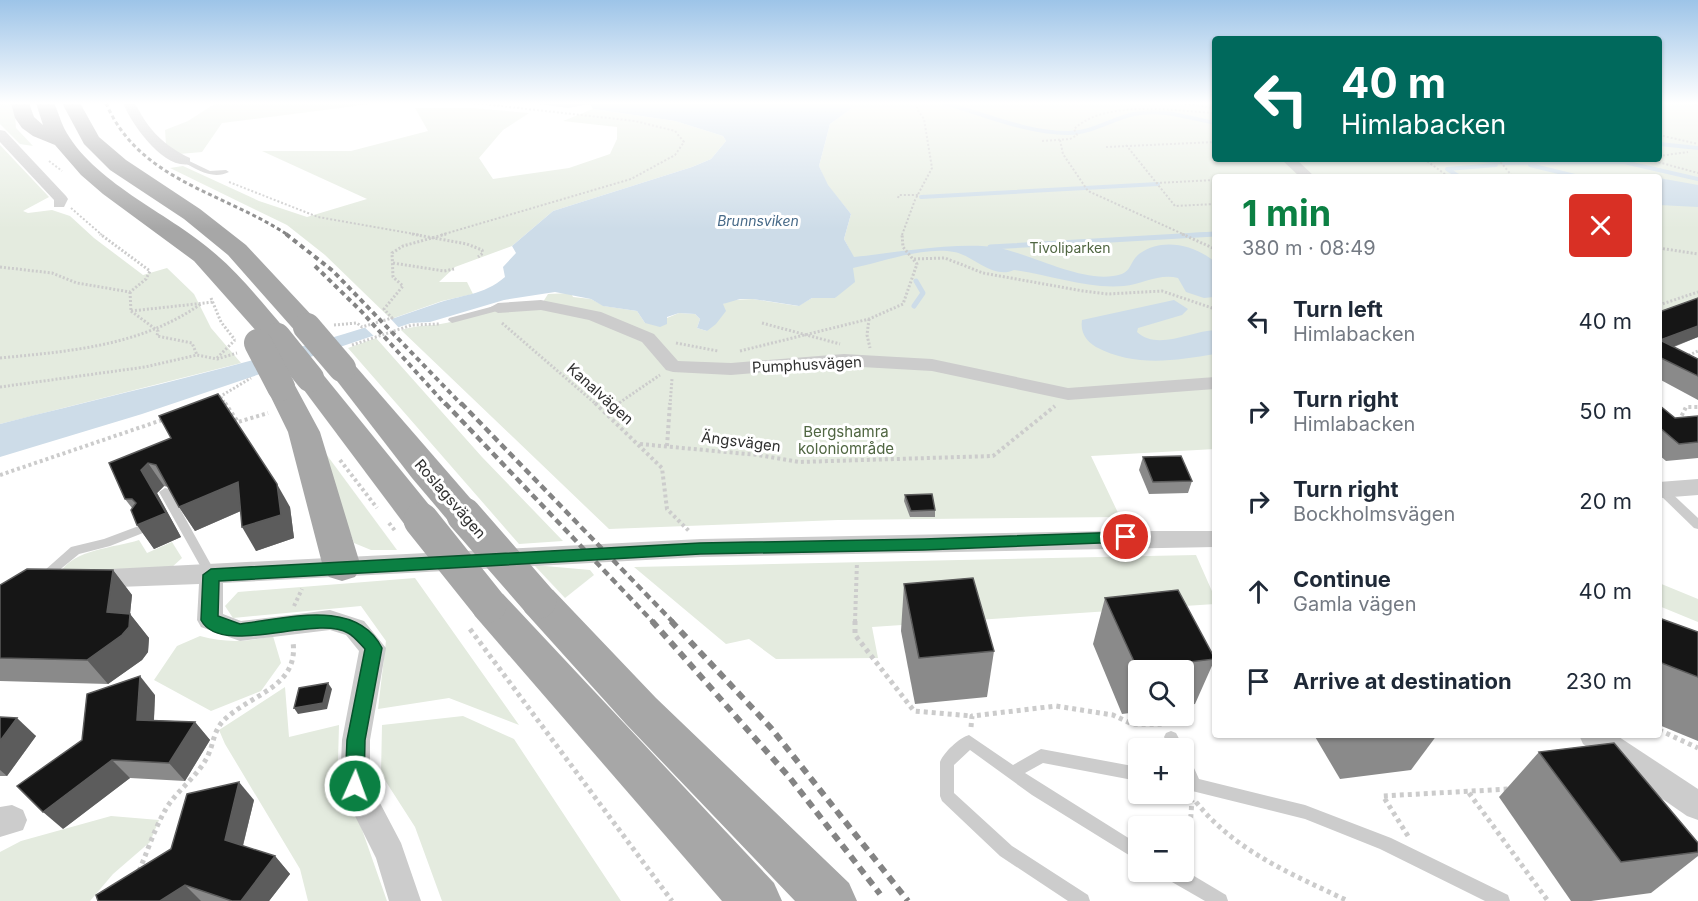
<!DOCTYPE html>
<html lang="en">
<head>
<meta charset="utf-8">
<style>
	:root { --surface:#fff; --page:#f6f6f7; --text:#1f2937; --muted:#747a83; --accent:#0b8043 }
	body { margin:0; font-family:Inter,sans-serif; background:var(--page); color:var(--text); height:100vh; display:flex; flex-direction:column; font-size:22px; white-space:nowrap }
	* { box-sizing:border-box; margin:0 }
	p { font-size:20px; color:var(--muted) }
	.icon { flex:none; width:33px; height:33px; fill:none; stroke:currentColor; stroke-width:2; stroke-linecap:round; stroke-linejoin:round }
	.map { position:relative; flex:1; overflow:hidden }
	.drawer { position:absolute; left:1212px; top:174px; width:450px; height:564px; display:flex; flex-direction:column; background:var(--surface); border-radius:6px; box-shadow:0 2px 4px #0004 }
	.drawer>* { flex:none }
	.hud { position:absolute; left:1212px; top:36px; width:450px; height:126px; border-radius:6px; box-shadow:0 2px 4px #0004; background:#00695c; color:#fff; overflow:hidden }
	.controls { position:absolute; left:1128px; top:660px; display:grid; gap:12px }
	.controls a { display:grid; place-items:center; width:66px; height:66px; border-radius:6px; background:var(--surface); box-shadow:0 2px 4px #0004; font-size:30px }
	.pin { position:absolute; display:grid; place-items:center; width:51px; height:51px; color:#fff; margin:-26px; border:3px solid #fff; border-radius:50%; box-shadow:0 2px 6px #0007 }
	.me { position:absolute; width:66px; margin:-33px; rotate:2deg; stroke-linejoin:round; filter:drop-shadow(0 0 4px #0008) }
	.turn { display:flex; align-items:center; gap:21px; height:126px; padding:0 30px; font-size:27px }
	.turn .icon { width:78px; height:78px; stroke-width:2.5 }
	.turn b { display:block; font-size:42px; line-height:51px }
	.round { display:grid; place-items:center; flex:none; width:63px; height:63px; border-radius:6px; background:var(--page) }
	.headline { display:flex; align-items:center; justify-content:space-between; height:102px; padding:0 30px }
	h1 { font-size:36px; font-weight:700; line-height:45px; color:var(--accent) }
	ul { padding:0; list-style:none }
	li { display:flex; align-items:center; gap:18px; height:90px; padding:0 30px }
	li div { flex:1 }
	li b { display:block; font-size:22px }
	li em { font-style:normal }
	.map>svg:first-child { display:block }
	.green { fill:#e4ebdf }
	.water { fill:#cddce8 }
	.pier { fill:#fff }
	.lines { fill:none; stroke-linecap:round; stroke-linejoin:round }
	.stream-far1 { stroke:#cddce8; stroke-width:4 }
	.stream { stroke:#cddce8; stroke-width:5 }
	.path-far3 { stroke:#ccc; stroke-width:2; stroke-dasharray:2 2; stroke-linecap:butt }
	.path-far2 { stroke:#ccc; stroke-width:3; stroke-dasharray:2 2; stroke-linecap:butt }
	.path-far1 { stroke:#ccc; stroke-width:4; stroke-dasharray:3 3; stroke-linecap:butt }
	.path { stroke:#ccc; stroke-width:5; stroke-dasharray:4 4; stroke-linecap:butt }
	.service { fill:#ccc; fill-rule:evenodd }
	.minor { fill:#ccc; fill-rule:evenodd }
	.primary { fill:#a7a7a7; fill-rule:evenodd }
	.rail-far3 { stroke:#848484; stroke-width:3; stroke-dasharray:4 3; stroke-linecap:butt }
	.rail-far2 { stroke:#848484; stroke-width:4; stroke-dasharray:5 4; stroke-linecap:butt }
	.rail-far1 { stroke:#848484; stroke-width:4.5; stroke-dasharray:7 4.5; stroke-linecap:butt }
	.rail { stroke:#848484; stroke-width:6; stroke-dasharray:8 6; stroke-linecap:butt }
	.path-bridge { stroke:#ccc; stroke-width:4; stroke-dasharray:3 3; stroke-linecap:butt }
	.primary-bridge-far1 { stroke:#a7a7a7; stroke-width:28 }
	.primary-bridge { stroke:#a7a7a7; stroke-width:35 }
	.wall { fill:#8a8a8a }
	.shaded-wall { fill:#5c5c5c }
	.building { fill:#161616; stroke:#5c5c5c; stroke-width:1.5 }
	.route { fill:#0b8043; stroke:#07532c; stroke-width:1.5 }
	.labels { text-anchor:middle; stroke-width:6; stroke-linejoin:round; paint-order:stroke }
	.far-water-label { font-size:14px; font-style:italic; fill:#476a88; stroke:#fff }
	.far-park-label { font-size:14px; fill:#506642; stroke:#fff }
	.street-label { font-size:15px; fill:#2f2f2f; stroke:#fff }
	.park-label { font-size:15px; fill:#506642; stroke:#fff }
</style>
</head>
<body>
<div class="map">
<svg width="1698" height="901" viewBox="0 0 1698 901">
	<rect width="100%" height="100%" fill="#fff"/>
	<!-- green -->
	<g class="green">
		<polygon points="0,103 14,103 16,128 33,146 20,144 0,124"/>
		<polygon points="216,103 379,103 222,123 202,152 179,154 166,144 165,130 188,121"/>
		<path d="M849,103H1215V159H1659V103H1698V301L1659,316V177H1215V449L1091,456L1120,517L838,520L609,529L401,330C418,324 436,327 454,321L451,318L543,302L548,294L571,293L573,297L591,299L604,306L637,311L645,323L667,324V318L679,313L695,314L700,319L697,328L707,331L723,304L731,300L753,299L798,306L812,298H835C851,271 861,269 844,239L851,214L827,185L819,166L830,124L851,109Z"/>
		<polygon points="415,108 472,108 529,113 503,130 479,158 493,179 569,168 610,154 617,139 617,127 563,121 593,109 675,121 723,136 726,141 711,159 692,167 553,211 512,246 455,267 439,282 467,282 473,294 442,301 391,319 325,255 287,225 170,168 183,166 259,201 307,217 367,199 262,151 351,151 428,131"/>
		<polygon points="0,145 49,197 23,211 28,213 52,210 70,216 94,238 143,275 167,268 194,294 211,328 241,363 0,424"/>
		<polygon points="376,338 482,457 563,541 519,544 348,348"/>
		<polygon points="315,439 397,550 371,550 354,543"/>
		<path d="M139,540L147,553L172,542L182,558L172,567L60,573C74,549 114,548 139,540Z"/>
		<polygon points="1196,555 1215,598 1215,604 872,627 878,658 776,659 749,639 726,644 634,567"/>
		<polygon points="534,565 590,570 594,575 565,598"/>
		<polygon points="415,578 519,725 449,698 378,709 386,641 361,606 233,618 225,606 238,592"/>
		<polygon points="1659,583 1698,599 1698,622 1659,606"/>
		<path d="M200,636C226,643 247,642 273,636L281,663L261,691L211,711L154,680L177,646Z"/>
		<polygon points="285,687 289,737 339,725 338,761 387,901 308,901 300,869 225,744 219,730"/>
		<polygon points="463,716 514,739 621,901 442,901 415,827 381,774 382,725"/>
		<polygon points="111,816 159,820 150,842 113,874 90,901 0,901 0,852 21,841"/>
	</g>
	<!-- water -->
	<g class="water">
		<path d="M532,103H849L851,109L830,124L819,166L828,185L851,214L844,239L854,257C895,253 960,241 999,248C1033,255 1079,281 1113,276C1133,274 1128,263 1139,254C1162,237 1195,245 1215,262V294L1214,297L1204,298L1186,292L1178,278C1160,273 1142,284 1124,286C1086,289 1051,275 1014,270C993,280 973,255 954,252C925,246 882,262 853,268L855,282L835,298H812L799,306L753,299H740L723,304L726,311L716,324L707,331L697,328L700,319L695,314L679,313L667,317V324L660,327L645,323L637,311L603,306L591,299L555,292L504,300L430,322L411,323L142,414L0,457V424C145,387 293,355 435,304C462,294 483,296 505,277L503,267L516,253L512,246L553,211L692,167L711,159L726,141L723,136L675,121L593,109L590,104L568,108Z"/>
		<polygon points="1659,178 1698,185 1698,207 1659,205"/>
		<path d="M1174,300L1188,309L1182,315L1138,328L1137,332C1157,351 1192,331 1215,330V354C1174,361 1134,367 1096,347C1086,341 1080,332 1082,320Z"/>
	</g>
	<!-- pier -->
	<polygon class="pier" points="389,317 401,330 376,338 362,325"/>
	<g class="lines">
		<!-- stream-far1 -->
		<g class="stream-far1">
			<path d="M944,103C984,114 1026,133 1068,133C1092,133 1111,119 1134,114C1161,108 1189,118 1215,123"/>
			<polyline points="1659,144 1698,148"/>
			<polyline points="1470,159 1505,163 1624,162 1698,179"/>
			<polyline points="1530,165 1579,177"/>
			<polyline points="1460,177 1447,169 1496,165"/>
			<polyline points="921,197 1158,184"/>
			<polyline points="1190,235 1215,234"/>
		</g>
		<!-- stream -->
		<g class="stream">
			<polyline points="990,247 1215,234"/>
			<polyline points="914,306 923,293 916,281"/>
		</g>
		<!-- path-far3 -->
		<g class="path-far3">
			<polyline points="1177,103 1215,108"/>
			<polyline points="1691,103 1698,105"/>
			<polyline points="1659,135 1698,144"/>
			<polyline points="1060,140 1063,154 1088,191 1185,235"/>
			<path d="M1042,141L1070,139L1077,135L1074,129C1106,99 1175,111 1215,113"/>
			<polyline points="1126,145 1175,206 1215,204"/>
			<polyline points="1106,147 1215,142"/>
			<polyline points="1659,156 1688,152"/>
			<polyline points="1424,159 1449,177"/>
			<polyline points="1495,159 1524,159"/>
			<polyline points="1498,159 1513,177"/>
			<polyline points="1647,159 1698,173"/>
			<polyline points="49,161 62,171"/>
			<polyline points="229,182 318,217 420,235"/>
			<polyline points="1156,183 1215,180"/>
			<polyline points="898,198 899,195 918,195"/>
			<polyline points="71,208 102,235"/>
			<polyline points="441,235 631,179 675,155 684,142 675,131 635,121 474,103"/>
			<polyline points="902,235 915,200 932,168 924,119 917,109 918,103"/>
		</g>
		<!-- path-far2 -->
		<g class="path-far2">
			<polyline points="412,234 467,244 482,250 483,253 478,257"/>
			<polyline points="1182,234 1215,249"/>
			<polyline points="1659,248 1698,254"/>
			<polyline points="914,259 945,258 983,273 1083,291 1108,294 1162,291 1215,309"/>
			<polyline points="393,263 444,271 454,269"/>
			<polyline points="0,267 52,273 77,283 130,292 146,279 150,271 100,234"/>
			<polyline points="130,292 131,311"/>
			<polyline points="211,298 221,322 235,340"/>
			<polyline points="1659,305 1698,292"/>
			<polyline points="131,311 158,331 157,336 192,343 197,355"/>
			<polyline points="131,311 214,302"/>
			<polyline points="869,319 867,335 870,348"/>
			<polyline points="502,323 597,405"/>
			<polyline points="762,323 840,344"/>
			<polyline points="334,325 357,323 362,327 392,318 384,309 403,286 393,277 392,253 403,246 446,234"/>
			<polyline points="676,343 718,351"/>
			<polyline points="352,345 412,325 440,324"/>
			<polyline points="740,351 869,319 903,304 917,264 903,247 902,234"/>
			<polyline points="1685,357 1698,351"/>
			<path d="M0,358C72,351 140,346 201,304"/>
			<polyline points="217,358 235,340"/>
			<polyline points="0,387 145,367 197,355 217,359 237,353"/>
			<polyline points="221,397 226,405"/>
			<polyline points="216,399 251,378"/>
			<polyline points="616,405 660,375"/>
			<polyline points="670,405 672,379"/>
		</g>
		<!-- path-far1 -->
		<g class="path-far1">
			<polyline points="225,403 238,422 268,413"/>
			<polyline points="595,403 662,468 667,509 689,531"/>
			<polyline points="605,412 618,403"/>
			<polyline points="1679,421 1686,407 1698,407"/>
			<polyline points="640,444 758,455 799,462 993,456 1055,406"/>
			<polyline points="667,446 670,403"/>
			<polyline points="340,460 377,508"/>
			<polyline points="0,475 165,419"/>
			<polyline points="294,606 302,589"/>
			<polyline points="855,622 857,562"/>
		</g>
		<!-- path -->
		<g class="path">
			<polyline points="855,621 855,635 914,711 972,716"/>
			<polyline points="470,629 672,901"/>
			<polyline points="971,727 972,716 1056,706 1113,715 1132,724 1163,724"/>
			<polyline points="1659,730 1698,748"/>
			<polyline points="1469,793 1548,901"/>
			<path d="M1196,802C1236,852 1292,874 1348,901"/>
			<polyline points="1408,836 1383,796 1509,789"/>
			<polyline points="1189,842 1192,800"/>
			<path d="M139,871C148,850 155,827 167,807C178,790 195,778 205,761C214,747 212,732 224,720C251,694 299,687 293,642"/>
		</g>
		<!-- service -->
		<g class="service">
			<path d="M185,159L210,171L226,170L229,172C213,180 198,170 183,162V160Z"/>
			<polygon points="498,305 501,306 501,310 452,323 448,320 449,318"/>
			<polygon points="1661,486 1665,487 1698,518 1698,529 1694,528 1659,494 1659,487"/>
			<polygon points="165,488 169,489 215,572 217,575 215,578 211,580 207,578 159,492"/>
			<polygon points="144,524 148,525 150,528 148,531 110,546 79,554 46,581 42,583 38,581 36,578 71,547 104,539"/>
			<polygon points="1171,731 1176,733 1184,748 1184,749 1170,748 1164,737 1166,733"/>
			<path d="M969,735L1013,765L1041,749L1138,767V781L1043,763L1025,773L1138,844V859L1132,857L1032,795L970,750L954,765V793L1012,846L1088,895L1090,901H1068L1000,856L942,801L940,796V762C944,752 959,738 969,735Z"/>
			<polygon points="1184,755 1189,757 1199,779 1305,805 1391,838 1508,895 1510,901 1485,901 1380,849 1305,819 1184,789"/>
			<polygon points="1184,870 1226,895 1228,901 1205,901 1165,878 1163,872"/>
		</g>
		<!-- minor -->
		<g class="minor">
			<path d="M123,103H135C147,128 164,146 190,158V164C163,170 131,123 123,103Z"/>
			<polygon points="0,130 5,131 66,196 68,199 64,207 54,207 54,200 0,142"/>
			<polygon points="1281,159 1296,159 1315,177 1300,177"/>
			<polygon points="541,300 601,312 654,334 678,361 731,363 844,354 932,359 1068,388 1215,377 1215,389 1068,400 932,371 844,366 731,375 673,372 666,370 642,342 589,320 541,310 498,313 489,308 498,303"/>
			<polygon points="1698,479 1698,495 1659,498 1659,482"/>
			<polygon points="1107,531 1215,531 1215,547 701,557 223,583 223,614 241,621 330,610 364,621 386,648 370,740 370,784 401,843 421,901 389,901 376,858 340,786 342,740 359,651 346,635 330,630 240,641 201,627 197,620 199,584 91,588 82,586 79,579 82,572 91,570 701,539"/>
			<polygon points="1579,735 1616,735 1698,789 1698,820 1687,816 1583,744"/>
			<polygon points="12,805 23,810 27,820 23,830 0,837 0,807"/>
		</g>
		<!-- primary -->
		<g class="primary">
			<path d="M11,103H29L34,117L43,125L36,103H54C58,111 60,120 64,128C92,182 167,212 212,251C240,274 263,304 287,331L291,337L287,343L277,346L267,343L194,261L103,194L81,175L55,145L33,136L22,128L15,118Z"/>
			<polygon points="62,103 80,103 99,137 126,160 200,209 246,245 317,321 321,327 317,333 307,335 297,333 228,255 184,219 110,170 84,144"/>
			<polygon points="342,359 352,362 477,506 482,515 477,524 464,528 451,524 412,478 327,368 332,362"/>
			<polygon points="310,369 321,372 434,511 439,520 434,529 421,533 408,529 295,378 299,372"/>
			<polygon points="281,378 292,380 320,432 361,567 355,577 342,581 329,577 323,567 288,432 266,387 270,380"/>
			<polygon points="539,586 553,590 656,698 849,883 857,901 795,901 626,724 525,612 519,601 525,590"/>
			<polygon points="489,590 503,594 774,883 782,901 722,901 475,616 469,605 475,594"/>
		</g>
		<!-- rail-far3 -->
		<path class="rail-far3" d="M106,103C139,181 223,192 288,235"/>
		<!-- rail-far2 -->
		<g class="rail-far2">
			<polyline points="286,234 333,271 462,405"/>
			<polyline points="315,266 361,311 446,405"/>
		</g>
		<!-- rail-far1 -->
		<g class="rail-far1">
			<polyline points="445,403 653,622"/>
			<polyline points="461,403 673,622"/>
		</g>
		<!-- rail -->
		<g class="rail">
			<polyline points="652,621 790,778 880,894"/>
			<polyline points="671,621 771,728 908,901"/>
		</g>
		<!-- path-bridge -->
		<polyline class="path-bridge" points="389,523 396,532"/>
		<!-- primary-bridge-far1 -->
		<g class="primary-bridge-far1">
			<polyline points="307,327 342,368"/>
			<polyline points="277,337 310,378"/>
			<polyline points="258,343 281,387"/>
		</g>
		<!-- primary-bridge -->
		<g class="primary-bridge">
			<polyline points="464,515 539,601"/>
			<polyline points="421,520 489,605"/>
		</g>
	</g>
	<!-- wall -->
	<g class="wall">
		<polygon points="1698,298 1698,337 1674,347 1698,359 1698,400 1659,379 1659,312"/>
		<polygon points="1659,405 1675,418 1698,416 1698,458 1666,461 1659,455"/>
		<polygon points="171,438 290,507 294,538 256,551 241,511 195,531 179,507 168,487 164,486 157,493 181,537 154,549 137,525 132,508 125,499 109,463"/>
		<polygon points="1143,457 1192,481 1188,493 1149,494 1139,470"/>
		<polygon points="905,495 935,510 935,517 910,517 904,501"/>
		<polygon points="113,570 132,595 130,614 149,638 148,652 142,660 108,684 0,681 0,585"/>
		<polygon points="904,584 994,651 987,697 915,704 901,631"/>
		<polygon points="1105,598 1215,659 1195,704 1184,706 1184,670 1138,670 1138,712 1122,714 1093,644"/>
		<polygon points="1659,618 1698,632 1698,741 1659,725"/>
		<polygon points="155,695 154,720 195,722 210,740 185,781 130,778 63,829"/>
		<polygon points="0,717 36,736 7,776 0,776"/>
		<polygon points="1314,735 1437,735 1411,770 1340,779"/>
		<polygon points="1539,752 1698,843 1698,856 1651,893 1591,901 1571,901 1499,797"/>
		<polygon points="254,800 243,846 275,856 290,874 269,901 98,901"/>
	</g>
	<!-- shaded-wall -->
	<g class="shaded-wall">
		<polygon points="1698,326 1698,337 1659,352 1660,340"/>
		<polygon points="148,463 164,486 157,493 181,537 154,549 137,525 141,470"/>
		<polygon points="238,482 252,506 195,531 179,507"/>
		<polygon points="277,484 290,507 294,538 256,551 242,527"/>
		<polygon points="113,570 132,595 130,614 149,638 148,652 142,660 108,684 87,660 107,612"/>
		<polygon points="140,676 155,695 153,738 137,720"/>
		<polygon points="328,683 332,689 327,709 298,714 294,708"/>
		<polygon points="17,718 36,736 7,776 0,770 0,741"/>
		<polygon points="195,722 210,740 185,781 169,763"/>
		<polygon points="112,760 130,778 63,829 43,812"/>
		<polygon points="239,782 254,800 240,857 225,840"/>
		<polygon points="275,856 290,874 269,901 241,901"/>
		<polygon points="185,885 201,901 160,901"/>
	</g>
	<!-- building -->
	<g class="building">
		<polygon points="1698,298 1698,326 1660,340 1698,359 1698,376 1659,357 1659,312"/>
		<polygon points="218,394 277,484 281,515 242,527 238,482 179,507 156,465 148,463 141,470 166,513 137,525 131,510 136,503 132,499 125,499 109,463 171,438 159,416"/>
		<polygon points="1659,405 1675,418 1698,416 1698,442 1679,444 1659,427"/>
		<polygon points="1181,456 1192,481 1153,482 1143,457"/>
		<polygon points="932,494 935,510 911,511 905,495"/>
		<polygon points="27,569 113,570 107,612 130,614 129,627 122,635 87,660 0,658 0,585"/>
		<polygon points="973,578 994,651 919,658 904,584"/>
		<polygon points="1178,590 1215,659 1137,668 1105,598"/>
		<polygon points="1659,618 1698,632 1698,677 1659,662"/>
		<polygon points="140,676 137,720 195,722 169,763 112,760 43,812 17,786 82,740 87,694"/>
		<polygon points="328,683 323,703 294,708 299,688"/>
		<polygon points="0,717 17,718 0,741"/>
		<polygon points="1614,743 1698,843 1698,852 1621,862 1539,752"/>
		<polygon points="239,782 225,840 275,856 241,901 232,901 185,885 160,901 98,901 96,895 171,849 187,794"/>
	</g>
	<!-- sky -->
	<linearGradient id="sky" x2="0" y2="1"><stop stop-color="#9dc4e8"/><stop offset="0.45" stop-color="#fff"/><stop offset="1" stop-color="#fff" stop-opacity="0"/></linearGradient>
	<rect width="1698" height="229" fill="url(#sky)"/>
	<!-- route -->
	<path class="route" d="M1126,532L1133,537L1126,542L924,550L700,554L219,581L218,616L240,624C285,619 356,597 382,648L365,740L364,786L362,792L355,795L348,792L345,786L347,740L365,649C360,644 354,636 348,633C316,614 221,658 201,620L203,575L211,569L700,543L924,539Z"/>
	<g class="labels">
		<!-- far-water labels -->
		<g class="far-water-label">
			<text x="758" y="226">Brunnsviken</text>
		</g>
		<!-- far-park labels -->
		<g class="far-park-label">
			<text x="1070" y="253">Tivoliparken</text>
		</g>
		<!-- street labels -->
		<g class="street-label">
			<text transform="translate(807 365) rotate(-3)" y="5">Pumphusvägen</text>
			<text transform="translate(600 394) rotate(42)" y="5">Kanalvägen</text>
			<text transform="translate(741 442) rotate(7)" y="5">Ängsvägen</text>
			<text transform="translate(450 499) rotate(49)" y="5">Roslagsvägen</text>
		</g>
		<!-- park labels -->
		<g class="park-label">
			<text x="846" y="437">Bergshamra<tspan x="846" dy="17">koloniområde</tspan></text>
		</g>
	</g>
</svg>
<div class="controls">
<a><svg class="icon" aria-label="search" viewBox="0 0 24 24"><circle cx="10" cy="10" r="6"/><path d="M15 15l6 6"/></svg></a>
<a>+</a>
<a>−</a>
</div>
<div class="pin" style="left:1126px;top:537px;background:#d93025"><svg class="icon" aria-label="arrive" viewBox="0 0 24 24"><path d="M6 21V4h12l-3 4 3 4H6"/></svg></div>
<svg class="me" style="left:355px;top:786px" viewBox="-20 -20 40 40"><circle r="17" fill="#0b8043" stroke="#fff" stroke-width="3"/><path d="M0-11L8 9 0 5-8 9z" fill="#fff"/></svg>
<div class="hud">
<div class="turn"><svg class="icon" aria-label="left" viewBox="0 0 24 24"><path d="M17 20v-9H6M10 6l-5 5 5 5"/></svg><div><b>40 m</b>Himlabacken</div></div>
</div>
<section class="drawer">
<div class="headline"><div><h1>1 min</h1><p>380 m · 08:49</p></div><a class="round" style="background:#d93025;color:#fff"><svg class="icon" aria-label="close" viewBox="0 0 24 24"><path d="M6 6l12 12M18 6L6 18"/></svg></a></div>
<ul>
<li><svg class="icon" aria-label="left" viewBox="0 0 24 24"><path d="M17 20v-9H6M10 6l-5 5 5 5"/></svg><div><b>Turn left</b><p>Himlabacken</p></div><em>40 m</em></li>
<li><svg class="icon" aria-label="right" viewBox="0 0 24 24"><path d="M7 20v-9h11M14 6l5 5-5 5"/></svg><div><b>Turn right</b><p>Himlabacken</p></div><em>50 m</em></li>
<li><svg class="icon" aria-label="right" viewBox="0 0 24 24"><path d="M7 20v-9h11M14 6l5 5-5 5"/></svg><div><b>Turn right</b><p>Bockholmsvägen</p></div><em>20 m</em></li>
<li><svg class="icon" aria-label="ahead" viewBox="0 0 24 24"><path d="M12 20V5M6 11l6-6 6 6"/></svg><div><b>Continue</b><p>Gamla vägen</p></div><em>40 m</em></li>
<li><svg class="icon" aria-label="arrive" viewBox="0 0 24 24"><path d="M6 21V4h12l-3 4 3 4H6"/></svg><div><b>Arrive at destination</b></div><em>230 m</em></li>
</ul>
</section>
</div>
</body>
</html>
